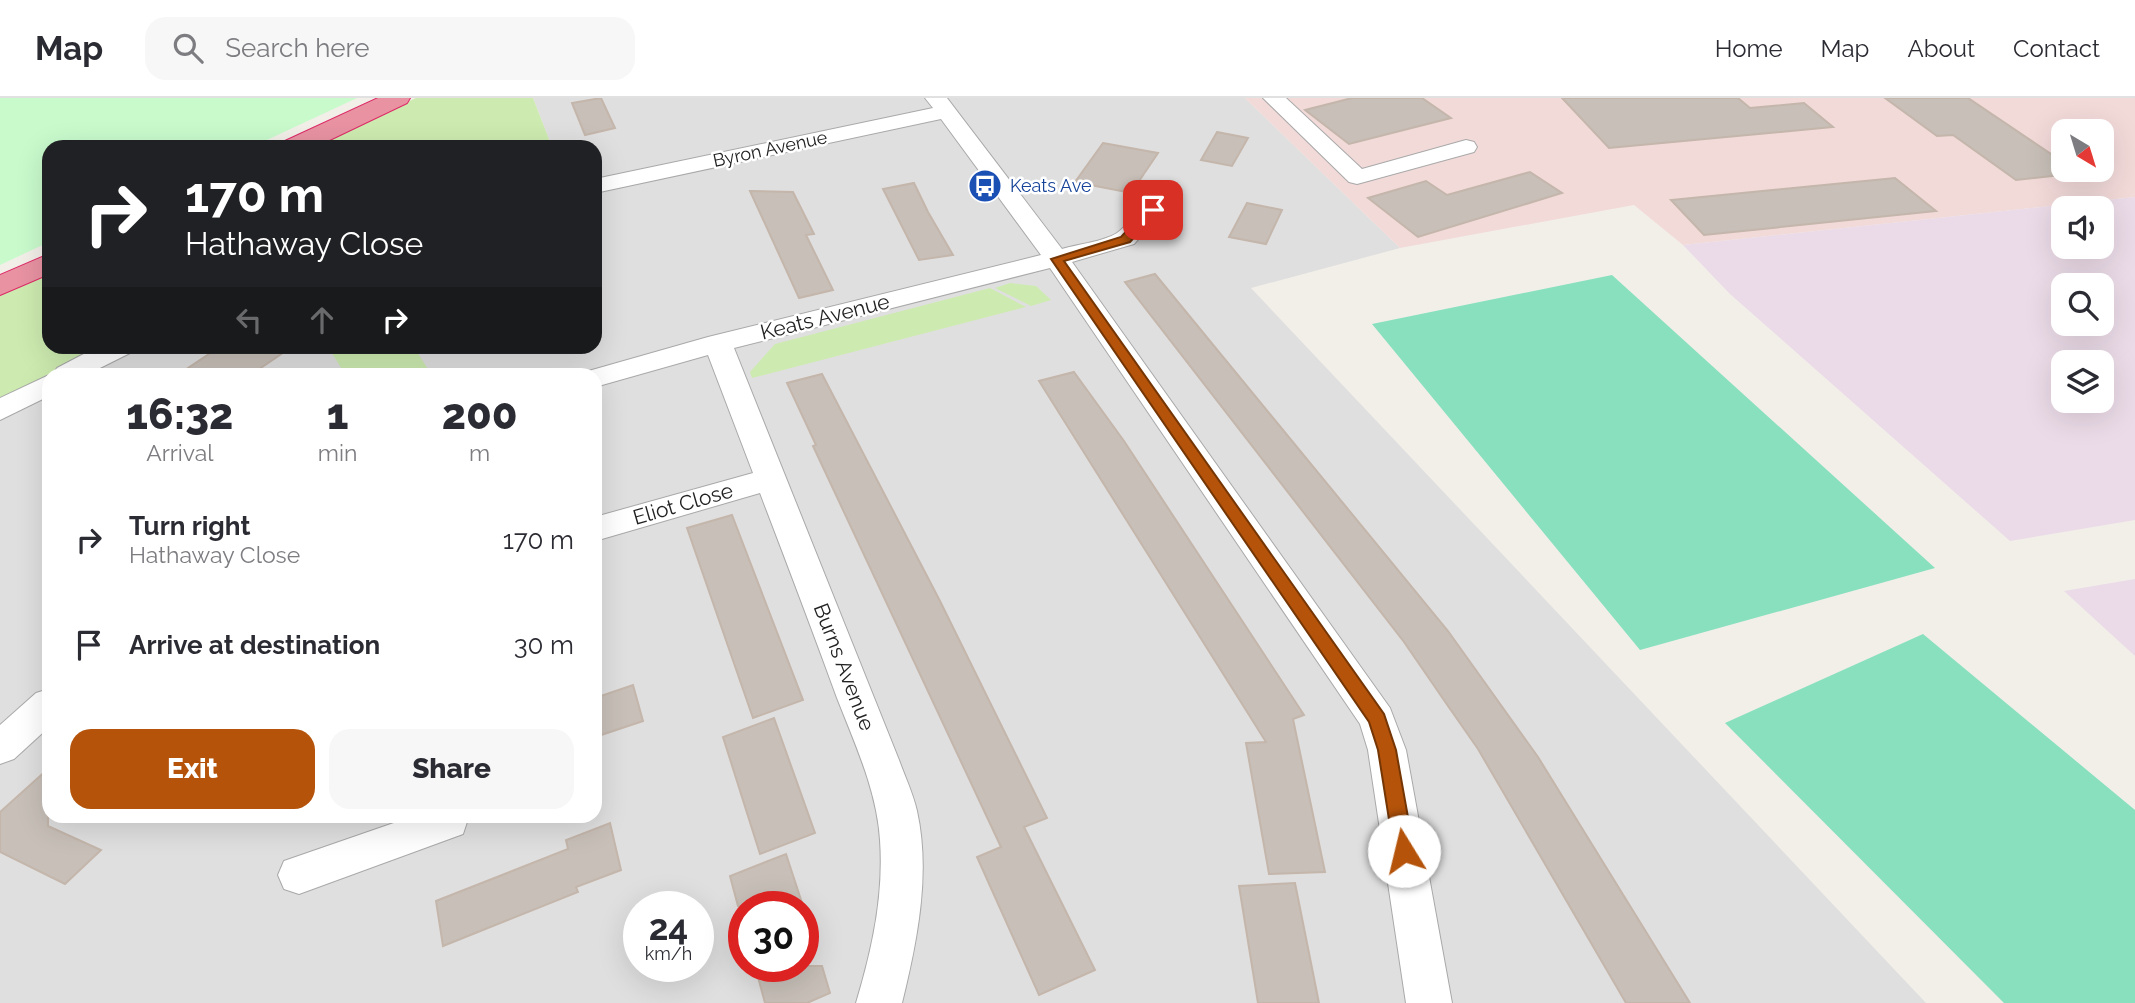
<!DOCTYPE html>
<html lang="en">
<head>
<meta charset="utf-8">
<style>
	:root { --surface:#fff; --page:#f7f7f7; --text:#2b2b33; --muted:#7c7c81; --line:#e1e1e2; --accent:#b45309 }
	body { margin:0; font-family:Raleway,sans-serif; background:var(--page); color:var(--text); height:100vh; display:flex; flex-direction:column; font-size:26px; white-space:nowrap }
	* { box-sizing:border-box; margin:0 }
	p { font-size:23px; color:var(--muted) }
	.icon { flex:none; width:38px; height:38px; fill:none; stroke:currentColor; stroke-width:2; stroke-linecap:round; stroke-linejoin:round }
	.map { position:relative; flex:1; overflow:hidden }
	.sheet { position:absolute; left:42px; top:270px; width:560px; height:455px; display:flex; flex-direction:column; background:var(--surface); border-radius:21px; box-shadow:0 7px 28px #0002 }
	.sheet>* { flex:none }
	.top-card { position:absolute; left:42px; top:42px; width:560px; height:214px; border-radius:21px; box-shadow:0 7px 28px #0002; background:#202124; color:#fff; overflow:hidden }
	.needle { width:46px; rotate:142deg }
	.fabs { position:absolute; left:2051px; top:21px; display:grid; gap:14px }
	.fabs a { display:grid; place-items:center; width:63px; height:63px; border-radius:14px; background:var(--surface); box-shadow:0 7px 28px #0002; font-size:35px }
	.speed { position:absolute; left:623px; top:793px; display:flex; gap:14px; font-size:35px; font-weight:700; text-align:center }
	.speed>* { display:grid; place-content:center; width:91px; height:91px; border-radius:50%; background:var(--surface); box-shadow:0 7px 28px #0002; line-height:1 }
	.speed small { font-size:18px; font-weight:400 }
	.speed .limit { border:10px solid #d22; background:#fff; color:#111 }
	.pin { position:absolute; display:grid; place-items:center; width:60px; height:60px; color:#fff; margin:-30px; border-radius:14px; box-shadow:0 4px 10px #0006 }
	.me { position:absolute; width:77px; margin:-38px; rotate:351deg; stroke-linejoin:round; filter:drop-shadow(0 0 5px #0008) }
	.turn { display:flex; align-items:center; gap:24px; height:147px; padding:0 28px; font-size:32px }
	.turn .icon { width:91px; height:91px; stroke-width:2.5 }
	.turn b { display:block; font-size:49px; line-height:60px }
	.lanes { display:flex; align-items:center; height:66px; padding:0 28px; background:#0003; justify-content:center; gap:35px; direction:ltr }
	.lanes .off { opacity:.35 }
	.eta { display:flex; justify-content:space-evenly; align-items:center; height:119px; text-align:center }
	.eta b { font-size:42px; font-weight:800; line-height:49px }
	.button { display:flex; gap:14px; margin-top:auto; padding:14px 28px }
	.button a { flex:1; height:80px; border-radius:21px; background:var(--accent); color:#fff; font-size:28px; font-weight:800; line-height:80px; text-align:center }
	.button a+a { background:var(--page); color:var(--text) }
	ul { padding:0; list-style:none }
	li { display:flex; align-items:center; gap:21px; height:105px; padding:0 28px }
	li div { flex:1 }
	li b { display:block; font-size:26px }
	li em { font-style:normal }
	header { display:flex; align-items:center; gap:42px; box-sizing:border-box; height:98px; padding:0 35px; background:var(--surface); border-bottom:2px solid var(--line) }
	header strong { font-size:33px }
	nav { display:flex; gap:38px; margin-inline-start:auto; font-size:24px }
	.search { width:490px; height:63px; background:var(--page); display:flex; align-items:center; gap:18px; box-sizing:border-box; padding:0 24px; border-radius:21px; color:var(--muted); font-size:26px }
	.map>svg:first-child { display:block }
	.residential { fill:#e0dfdf; fill-rule:evenodd }
	.commercial { fill:#f2dad9; fill-rule:evenodd }
	.industrial { fill:#ebdbe8; fill-rule:evenodd }
	.grass { fill:#cdebb0 }
	.park { fill:#c8facc }
	.pitch { fill:#88e0be }
	.building { fill:#c7bfb8; stroke:#c4b6ab; stroke-width:2 }
	.lines { fill:none; stroke-linecap:round; stroke-linejoin:round }
	.street-casing { stroke:#a9a9a9; stroke-width:2 }
	.highway-casing { stroke:#dc2a67; stroke-width:2 }
	.street { fill:#fff; fill-rule:evenodd }
	.highway { fill:#e892a2; fill-rule:evenodd }
	.route { fill:#b45309; stroke:#753606; stroke-width:2 }
	.labels { text-anchor:middle; stroke-width:5; stroke-linejoin:round; paint-order:stroke }
	.far-street-label { font-size:18px; fill:#222; stroke:#fff }
	.far-transit-label { font-size:18px; fill:#164399; stroke:#fff; text-anchor:start }
	.street-label { font-size:21px; fill:#222; stroke:#fff }
</style>
</head>
<body>
<header>
<strong>Map</strong>
<div class="search"><svg class="icon" aria-label="search" viewBox="0 0 24 24"><circle cx="10" cy="10" r="6"/><path d="M15 15l6 6"/></svg>Search here</div>
<nav><a>Home</a><a>Map</a><a>About</a><a>Contact</a></nav>
</header>
<div class="map">
<svg width="2135" height="905" viewBox="0 0 2135 905">
	<rect width="100%" height="100%" fill="#f2efe9"/>
	<!-- residential -->
	<path class="residential" d="M533,0H1245L1400,150L1251,190L1926,905H0V301L103,249L595,248V49H552ZM49,276H595V718H49ZM639,808H698V868H639ZM744,808H803V868H744Z"/>
	<!-- commercial -->
	<path class="commercial" d="M1245,0H2135V99L1683,147L1634,107L1400,150ZM2063,33H2102V72H2063Z"/>
	<!-- industrial -->
	<g class="industrial">
		<path d="M2135,99V422L2010,443L1730,196L1683,147ZM2063,110H2102V149H2063ZM2063,187H2102V226H2063ZM2063,264H2102V303H2063Z"/>
		<polygon points="2135,481 2135,558 2064,493"/>
	</g>
	<!-- grass -->
	<g class="grass">
		<polygon points="416,0 533,0 552,49 313,49"/>
		<polygon points="49,174 49,248 103,249 0,301 0,198"/>
		<polygon points="1010,185 1036,188 1051,202 1031,208 995,190"/>
		<polygon points="990,190 1026,209 752,280 750,274 775,246"/>
		<polygon points="328,249 414,249 431,276 345,276"/>
	</g>
	<!-- park -->
	<polygon class="park" points="0,0 357,0 252,49 49,49 49,144 0,167"/>
	<!-- pitch -->
	<g class="pitch">
		<polygon points="1612,177 1935,470 1640,552 1372,226"/>
		<polygon points="1923,536 2135,712 2135,905 2004,905 1725,625"/>
	</g>
	<!-- building -->
	<g class="building">
		<polygon points="601,0 615,30 585,37 572,5"/>
		<polygon points="1352,0 1422,0 1451,20 1349,46 1305,12"/>
		<polygon points="1562,0 1738,0 1750,10 1804,5 1833,29 1609,50"/>
		<polygon points="1885,0 1968,0 2063,64 2063,72 2074,72 2079,75 2016,82 1953,37 1937,38"/>
		<polygon points="1217,34 1248,40 1232,68 1201,62"/>
		<polygon points="1103,45 1158,55 1131,95 1075,84"/>
		<polygon points="1530,74 1562,95 1418,139 1368,100 1426,83 1447,97"/>
		<polygon points="1895,80 1936,113 1704,137 1671,102"/>
		<polygon points="914,85 928,114 953,157 919,162 883,91"/>
		<polygon points="750,93 793,94 814,136 806,137 833,192 799,200"/>
		<polygon points="1247,105 1282,112 1266,146 1229,139"/>
		<polygon points="1155,176 1448,533 1538,659 1690,905 1626,905 1478,651 1448,608 1404,544 1125,184"/>
		<polygon points="221,248 293,248 252,276 179,276"/>
		<polygon points="1074,274 1124,343 1304,617 1293,621 1325,774 1269,776 1246,645 1266,644 1039,283"/>
		<polygon points="822,276 940,503 1047,720 1024,729 1095,872 1039,897 977,759 1001,749 813,348 816,347 787,285"/>
		<polygon points="732,417 803,602 753,620 687,430"/>
		<polygon points="633,587 643,623 595,639 595,600"/>
		<polygon points="774,620 815,735 760,756 723,639"/>
		<polygon points="49,670 48,728 101,752 65,786 0,754 0,714"/>
		<polygon points="610,725 621,772 576,789 578,794 443,848 436,803 568,751 566,742"/>
		<polygon points="786,756 803,808 738,808 730,778"/>
		<polygon points="1295,785 1319,905 1258,905 1239,788"/>
		<polygon points="755,868 822,868 830,895 807,905 765,905"/>
	</g>
	<g class="lines">
		<defs>
			<g id="street">
				<path d="M925,0H947L1062,151C1078,146 1103,144 1117,135C1133,124 1139,101 1162,107L1165,112L1134,146L1072,164L1390,610L1406,652L1452,905H1406L1368,652L1360,626L1050,170L734,250L899,662C905,679 913,695 917,713C931,776 917,844 902,905H856C872,852 884,798 880,742C877,693 855,646 837,600C812,531 786,463 760,395L595,443V419L753,375L708,257L595,289V276H583L585,274L708,239L1041,157L941,21L595,95V81L933,10Z"/>
				<polygon points="1263,0 1286,0 1362,71 1466,42 1474,44 1477,49 1474,54 1357,86 1349,84"/>
				<polygon points="99,248 136,248 132,254 88,276 53,276 57,270"/>
				<polygon points="49,277 49,298 0,322 0,300"/>
				<polygon points="49,591 49,629 14,661 0,666 0,627 36,595"/>
				<polygon points="414,718 469,718 463,736 299,796 284,791 278,777 284,763"/>
			</g>
			<g id="highway">
				<polygon points="378,0 410,0 407,5 315,49 281,49 285,43"/>
				<polygon points="49,156 49,176 0,197 0,177"/>
			</g>
		</defs>
		<!-- street casing -->
		<use href="#street" class="street-casing"/>
		<!-- highway casing -->
		<use href="#highway" class="highway-casing"/>
		<!-- street -->
		<use href="#street" class="street"/>
		<!-- highway -->
		<use href="#highway" class="highway"/>
	</g>
	<!-- route -->
	<polygon class="route" points="1148,110 1158,112 1130,144 1064,163 1384,616 1396,652 1414,753 1411,760 1404,762 1397,760 1394,753 1378,652 1369,624 1051,161 1121,139"/>
	<!-- icons -->
	<defs>
		<symbol id="bus-disc" viewBox="-11 -11 22 22"><circle r="9.5" fill="#1a4fb4" stroke="#fff"/><path d="M-5-6H5V4H4V6H2V4H-2V6H-4V4H-5ZM-3.5-4V0h7V-4ZM-3.5 1.2v1.5H-2V1.2ZM2 1.2v1.5H3.5V1.2Z" fill="#fff"/></symbol>
	</defs>
	<g fill-rule="evenodd">
		<use href="#bus-disc" x="966" y="69" width="38" height="38"/>
	</g>
	<g class="labels">
		<!-- far-street labels -->
		<g class="far-street-label">
			<text transform="translate(770 51) rotate(-12)" y="6">Byron Avenue</text>
		</g>
		<!-- far-transit labels -->
		<g class="far-transit-label">
			<text x="1010" y="94">Keats Ave</text>
		</g>
		<!-- street labels -->
		<g class="street-label">
			<text transform="translate(825 219) rotate(-14)" y="7">Keats Avenue</text>
			<text transform="translate(683 406) rotate(-16)" y="7">Eliot Close</text>
			<text transform="translate(844 569) rotate(69)" y="7">Burns Avenue</text>
		</g>
	</g>
</svg>
<div class="fabs">
<a><svg class="needle" viewBox="-14 -14 28 28"><path d="M0-13l5 13h-10z" fill="#e53935"/><path d="M0 13l5-13h-10z" fill="#7c7c81"/></svg></a>
<a><svg class="icon" aria-label="sound" viewBox="0 0 24 24"><path d="M4 9h4l5-4v14l-5-4H4zM17 9q2 3 0 6"/></svg></a>
<a><svg class="icon" aria-label="search" viewBox="0 0 24 24"><circle cx="10" cy="10" r="6"/><path d="M15 15l6 6"/></svg></a>
<a><svg class="icon" aria-label="layers" viewBox="0 0 24 24"><path d="M12 4l9 5-9 5-9-5zM3 14l9 5 9-5"/></svg></a>
</div>
<div class="speed"><div>24<small>km/h</small></div><div class="limit">30</div></div>
<div class="pin" style="left:1153px;top:112px;background:#d93025"><svg class="icon" aria-label="arrive" viewBox="0 0 24 24"><path d="M6 21V4h12l-3 4 3 4H6"/></svg></div>
<svg class="me" style="left:1404px;top:753px" viewBox="-20 -20 40 40"><circle r="19" fill="#fff"/><path d="M0-13L10 11 0 6-10 11z" fill="#b45309"/></svg>
<div class="top-card">
<div class="turn"><svg class="icon" aria-label="right" viewBox="0 0 24 24"><path d="M7 20v-9h11M14 6l5 5-5 5"/></svg><div><b>170 m</b>Hathaway Close</div></div>
<div class="lanes"><svg class="icon off" aria-label="left" viewBox="0 0 24 24"><path d="M17 20v-9H6M10 6l-5 5 5 5"/></svg><svg class="icon off" aria-label="ahead" viewBox="0 0 24 24"><path d="M12 20V5M6 11l6-6 6 6"/></svg><svg class="icon" aria-label="right" viewBox="0 0 24 24"><path d="M7 20v-9h11M14 6l5 5-5 5"/></svg></div>
</div>
<section class="sheet">
<div class="eta">
<div><b>16:32</b><p>Arrival</p></div>
<div><b>1</b><p>min</p></div>
<div><b>200</b><p>m</p></div>
</div>
<ul>
<li><svg class="icon" aria-label="right" viewBox="0 0 24 24"><path d="M7 20v-9h11M14 6l5 5-5 5"/></svg><div><b>Turn right</b><p>Hathaway Close</p></div><em>170 m</em></li>
<li><svg class="icon" aria-label="arrive" viewBox="0 0 24 24"><path d="M6 21V4h12l-3 4 3 4H6"/></svg><div><b>Arrive at destination</b></div><em>30 m</em></li>
</ul>
<div class="button"><a>Exit</a><a>Share</a></div>
</section>
</div>
</body>
</html>
